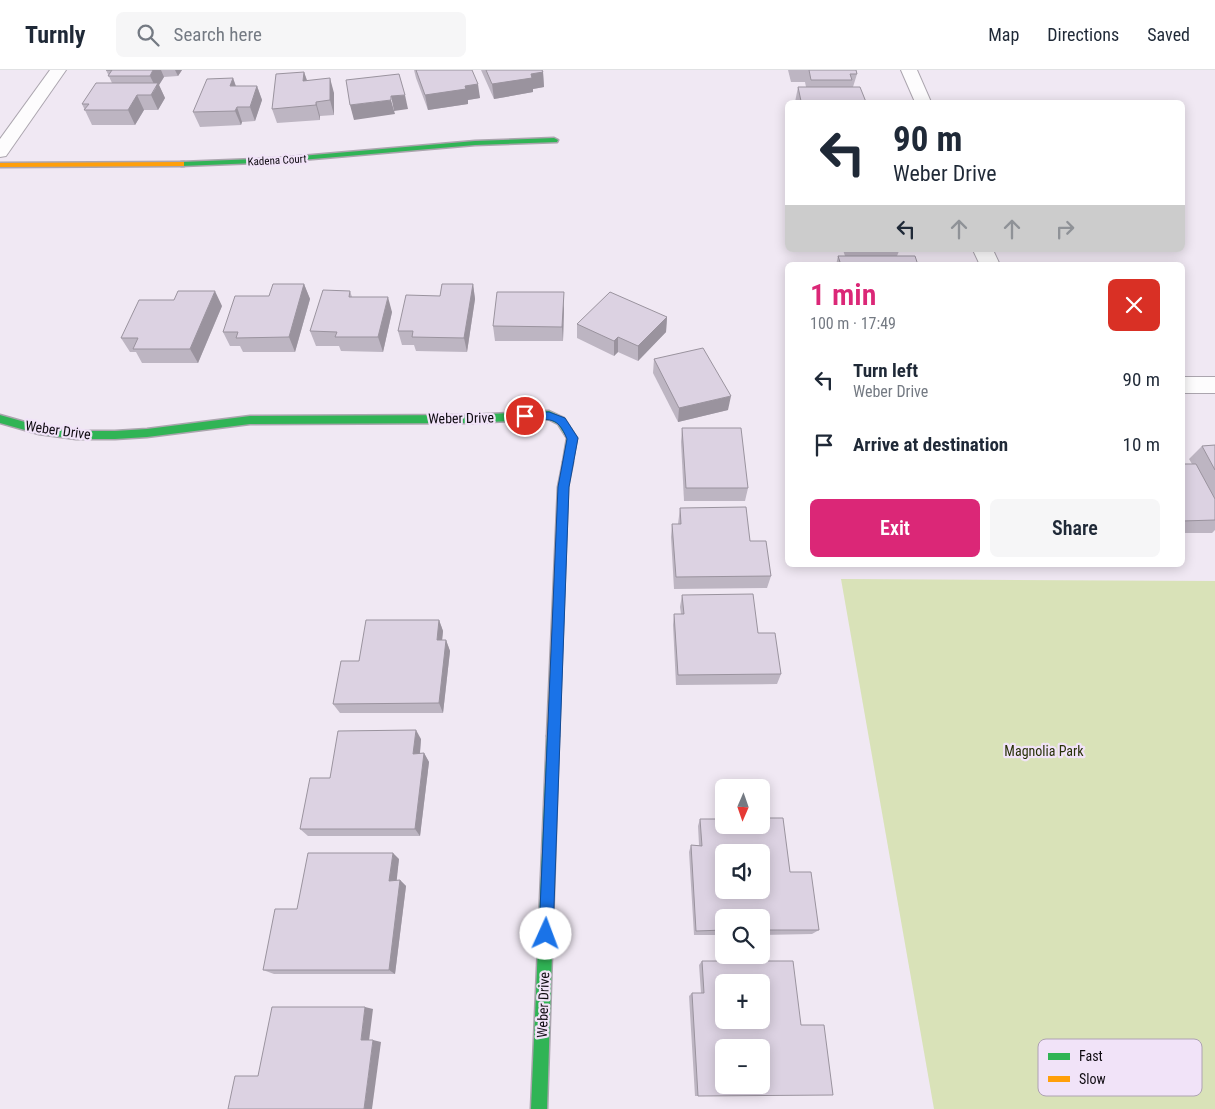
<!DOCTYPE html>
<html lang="en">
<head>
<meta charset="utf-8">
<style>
	:root { --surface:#fff; --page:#f6f6f7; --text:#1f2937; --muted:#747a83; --line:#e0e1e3; --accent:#db2777 }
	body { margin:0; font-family:"Roboto Condensed",sans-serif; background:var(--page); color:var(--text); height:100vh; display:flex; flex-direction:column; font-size:19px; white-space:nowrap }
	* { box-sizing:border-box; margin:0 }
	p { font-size:16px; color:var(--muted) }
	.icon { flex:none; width:28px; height:28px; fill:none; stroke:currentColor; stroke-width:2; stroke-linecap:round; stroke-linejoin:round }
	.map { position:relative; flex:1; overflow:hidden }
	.drawer { position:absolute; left:785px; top:192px; width:400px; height:305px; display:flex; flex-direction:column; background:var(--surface); border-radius:8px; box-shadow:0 2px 12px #0003 }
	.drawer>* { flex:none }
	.top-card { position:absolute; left:785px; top:30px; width:400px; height:152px; border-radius:8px; box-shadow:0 2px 12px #0003; background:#fff; color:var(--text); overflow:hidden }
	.needle { width:32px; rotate:182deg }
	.fabs { position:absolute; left:715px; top:709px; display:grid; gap:10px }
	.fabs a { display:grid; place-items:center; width:55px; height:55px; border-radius:8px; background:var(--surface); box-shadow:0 2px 12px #0003; font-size:25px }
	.pin { position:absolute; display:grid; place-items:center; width:42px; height:42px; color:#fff; margin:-21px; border:2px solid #fff; border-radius:50%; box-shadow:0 1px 5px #0007 }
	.me { position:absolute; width:55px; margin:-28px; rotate:2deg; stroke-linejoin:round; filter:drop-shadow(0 0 4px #0008) }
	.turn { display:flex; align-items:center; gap:18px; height:105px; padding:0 25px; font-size:22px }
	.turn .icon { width:65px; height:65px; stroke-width:2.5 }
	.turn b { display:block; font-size:35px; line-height:42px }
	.lanes { display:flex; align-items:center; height:48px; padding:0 25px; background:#0003; justify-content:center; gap:25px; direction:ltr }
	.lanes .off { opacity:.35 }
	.round { display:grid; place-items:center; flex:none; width:52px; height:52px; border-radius:8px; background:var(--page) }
	.overview { display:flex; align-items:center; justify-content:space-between; height:85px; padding:0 25px }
	h1 { font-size:30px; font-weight:600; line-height:38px; color:var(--accent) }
	.button { display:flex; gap:10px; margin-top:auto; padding:10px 25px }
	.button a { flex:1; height:58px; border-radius:8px; background:var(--accent); color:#fff; font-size:20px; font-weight:600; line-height:58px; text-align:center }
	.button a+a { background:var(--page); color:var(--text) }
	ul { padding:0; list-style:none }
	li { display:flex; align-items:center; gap:15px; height:65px; padding:0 25px }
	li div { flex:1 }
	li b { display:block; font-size:19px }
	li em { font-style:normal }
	header { display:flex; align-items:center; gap:30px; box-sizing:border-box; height:70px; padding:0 25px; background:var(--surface); border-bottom:1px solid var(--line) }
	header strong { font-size:24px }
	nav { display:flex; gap:28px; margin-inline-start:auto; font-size:18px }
	.search { width:350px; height:45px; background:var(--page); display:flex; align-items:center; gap:12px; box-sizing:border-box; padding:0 18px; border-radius:8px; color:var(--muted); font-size:19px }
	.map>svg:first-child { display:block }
	.green { fill:#d9e2b8 }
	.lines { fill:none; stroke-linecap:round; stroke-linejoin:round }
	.street-casing { stroke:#aba5ae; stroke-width:2 }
	.fast-casing { stroke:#aba5ae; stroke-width:3 }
	.slow-casing { stroke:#aba5ae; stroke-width:3 }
	.street { fill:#fdfcfd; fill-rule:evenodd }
	.fast { fill:#30b455; fill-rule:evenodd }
	.slow { fill:#ff9f0a; fill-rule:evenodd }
	.wall { fill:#bdb5c2 }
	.shaded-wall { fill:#9a939e }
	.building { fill:#dcd2e2; stroke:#9a939e; fill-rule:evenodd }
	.route { fill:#1a73e8; stroke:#114b97 }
	.labels { text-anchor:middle; stroke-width:4.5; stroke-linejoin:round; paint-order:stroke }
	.far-street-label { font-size:11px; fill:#100c12; stroke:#f1e3f8 }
	.street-label { font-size:14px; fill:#100c12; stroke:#f1e3f8 }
	.park-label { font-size:14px; fill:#283108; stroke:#f1e3f8 }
	.key { fill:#f1e3f8; stroke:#aea2b3; stroke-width:1 }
	.key-label { font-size:14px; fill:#100c12 }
</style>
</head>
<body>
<header>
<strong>Turnly</strong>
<div class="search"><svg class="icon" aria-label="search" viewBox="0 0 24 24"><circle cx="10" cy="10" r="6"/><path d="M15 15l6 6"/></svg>Search here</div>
<nav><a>Map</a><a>Directions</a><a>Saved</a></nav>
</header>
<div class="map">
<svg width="1215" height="1039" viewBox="0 0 1215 1039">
	<rect width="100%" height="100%" fill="#f0e8f3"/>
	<!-- green -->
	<polygon class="green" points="841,509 1215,511 1215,1039 934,1039"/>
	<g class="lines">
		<defs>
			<g id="street">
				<polygon points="50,0 66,0 6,86 0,87 0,69"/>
				<polygon points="901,0 917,0 931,32 915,32"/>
				<polygon points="973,180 993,180 1000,195 980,195"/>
				<rect x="1182" y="307" width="33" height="16"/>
			</g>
			<g id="fast">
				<polygon points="554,68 558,70 557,72 475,75 278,92 181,96 177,94 181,92 278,88 475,71"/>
				<polygon points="549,341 564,348 577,368 572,395 564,395 563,392 567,368 558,354 548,349 469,353 250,354 147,367 115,369 76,369 39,364 0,353 0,345 39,356 76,361 115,361 147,359 250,346 469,345"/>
				<polygon points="553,660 557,662 559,666 547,1039 531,1039 547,666 549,662"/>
			</g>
			<g id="slow">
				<polygon points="184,92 184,96 181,96 0,97 0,93"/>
				<polygon points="568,388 573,392 568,417 559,666 557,670 553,672 549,670 547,666 558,417 563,392"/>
			</g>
		</defs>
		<!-- street casing -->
		<use href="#street" class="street-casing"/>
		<!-- fast casing -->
		<use href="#fast" class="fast-casing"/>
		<!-- slow casing -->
		<use href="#slow" class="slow-casing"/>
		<!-- street -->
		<use href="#street" class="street"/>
		<!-- fast -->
		<use href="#fast" class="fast"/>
		<!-- slow -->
		<use href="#slow" class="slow"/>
	</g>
	<!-- wall -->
	<g class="wall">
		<polygon points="106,0 182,0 178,6 164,7 159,15 165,28 158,40 144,40 135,55 92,55 82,34 112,13"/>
		<polygon points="414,0 472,0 480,28 468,30 468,34 428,40 416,8"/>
		<polygon points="481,0 542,0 543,2 544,17 533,19 533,22 494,29"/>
		<polygon points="788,0 856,0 857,4 853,17 866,32 795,32 798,17 806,17 805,12 791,12"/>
		<polygon points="304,2 307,10 334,23 334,45 320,46 320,50 277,53 272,39"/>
		<polygon points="233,8 236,16 257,16 262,30 255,51 242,52 241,55 200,57 193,42"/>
		<polygon points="843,180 901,180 901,181 899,181 897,186 918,195 836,195 838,186 845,186"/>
		<polygon points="304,214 310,229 295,282 243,282 240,276 230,276 223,262 269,226"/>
		<polygon points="473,214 475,229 467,282 416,281 414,275 402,275 398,261 440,226"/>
		<polygon points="350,221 352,227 392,242 383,282 341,281 339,276 316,276 310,261"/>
		<polygon points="222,236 198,293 142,293 136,282 130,282 121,268"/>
		<polygon points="564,237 563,271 495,271 493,256"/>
		<polygon points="667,247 666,262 638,291 618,282 614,286 577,268 577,254"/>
		<polygon points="654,289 728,340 678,352 653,303"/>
		<polygon points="682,358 748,418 745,431 684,431 681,372"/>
		<polygon points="1215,375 1215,460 1212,463 1182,463 1182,394 1192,394 1189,389 1202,376"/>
		<polygon points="680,438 750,471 771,506 767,518 674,519 671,467 672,454 678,454"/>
		<polygon points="682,525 758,563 781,604 777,614 676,615 673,555 674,544 681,544 680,537"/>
		<polygon points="439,550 443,561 442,570 446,570 450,581 443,643 340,643 333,634 359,591"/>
		<polygon points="421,669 420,684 424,683 429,692 420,766 308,766 300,759 330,708"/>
		<polygon points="700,749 790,802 819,860 812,864 761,865 761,848 724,848 724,865 694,865 689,782 691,775 699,775 698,756"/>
		<polygon points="399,789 396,811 400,810 406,816 395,904 274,904 263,900 297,839"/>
		<polygon points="702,891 801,955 698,1026 695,1026 689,926 692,923 701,923 699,895"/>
	</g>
	<!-- shaded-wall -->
	<g class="shaded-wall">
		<polygon points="153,0 161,0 164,7 159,15 165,28 158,40 151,25 156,18 150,6"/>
		<polygon points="175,0 182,0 178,6"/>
		<polygon points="304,2 309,17 303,11"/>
		<polygon points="543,2 544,17 533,19 533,22 494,29 492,14 531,4"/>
		<polygon points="233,8 238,23 230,16"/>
		<polygon points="330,8 334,23 334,45 330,30"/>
		<polygon points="478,14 480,28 468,30 468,34 428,40 425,25 465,16"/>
		<polygon points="257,16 262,30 255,51 250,37"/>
		<polygon points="137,25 144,40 135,55 128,40"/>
		<polygon points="405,25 408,39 394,41 391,26"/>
		<polygon points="391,30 395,44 354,50 350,35"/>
		<polygon points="316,32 320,46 320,50 316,35"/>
		<polygon points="237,37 242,52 241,55 235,41"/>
		<polygon points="304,214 310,229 295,282 289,267"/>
		<polygon points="473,214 475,229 467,282 464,268"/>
		<polygon points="215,221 222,236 198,293 190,279"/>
		<polygon points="564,222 564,237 563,271 562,257"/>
		<polygon points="388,227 392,242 383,282 378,267"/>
		<polygon points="667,247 666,262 638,291 638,276"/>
		<polygon points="618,267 618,282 614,286 614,271"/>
		<polygon points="731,326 728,340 678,352 679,338"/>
		<polygon points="439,550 443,561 441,581 437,570"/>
		<polygon points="446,570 450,581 443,643 439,633"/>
		<polygon points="416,660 421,669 419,693 413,684"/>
		<polygon points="424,683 429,692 420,766 415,759"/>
		<polygon points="393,783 399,789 396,817 389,811"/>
		<polygon points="400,810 406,816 395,904 389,900"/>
		<polygon points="365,937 373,939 369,971 361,970"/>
		<polygon points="373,970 381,972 372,1039 364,1039"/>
	</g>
	<!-- building -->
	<g class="building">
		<polygon points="106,0 153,0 150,6 108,6 112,0"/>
		<polygon points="416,0 472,0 478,14 465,16 466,19 425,25"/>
		<polygon points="486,0 542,0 543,2 531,4 532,8 492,14"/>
		<polygon points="809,0 856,0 857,4 850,4 852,10 811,10"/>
		<polygon points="304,2 303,11 330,8 330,30 316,32 316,35 272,39 276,4"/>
		<polygon points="399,4 405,25 391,26 391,30 350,35 346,10"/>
		<polygon points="233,8 230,16 257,16 250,37 237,37 235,41 193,42 207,9"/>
		<polygon points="96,13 158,13 151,25 137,25 128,40 84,40 89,34 82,34"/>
		<polygon points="798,17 860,17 866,32 816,32 816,31 801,31"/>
		<polygon points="838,186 915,186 918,195 841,195"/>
		<polygon points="273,214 304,214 289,267 236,268 238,262 223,262 235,226 269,226"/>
		<polygon points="442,214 473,214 464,268 412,267 413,261 398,261 406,225 440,226"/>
		<polygon points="323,220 350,221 349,227 388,227 378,267 335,267 337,262 310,261"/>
		<polygon points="178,221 215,221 190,279 133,279 138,268 121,268 139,230 174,230"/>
		<polygon points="497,222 564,222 562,257 493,256"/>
		<polygon points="610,222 667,247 638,276 618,267 614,271 577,254"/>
		<polygon points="703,278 731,326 679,338 654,289"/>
		<polygon points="682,358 741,358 748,418 686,418"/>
		<polygon points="1215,375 1215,400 1202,376"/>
		<polygon points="1182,394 1196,394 1215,429 1215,450 1182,451"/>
		<polygon points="746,437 750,471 766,471 771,506 676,507 672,454 681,454 680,438"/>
		<polygon points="753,524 758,563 775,563 781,604 678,605 674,544 684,544 682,525"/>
		<polygon points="366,550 439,550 437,570 446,570 439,633 333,634 341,591 359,591"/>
		<polygon points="416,660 413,684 424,683 415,759 300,759 310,708 330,708 338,661"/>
		<path d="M761,748H783L790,802H811L819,860H761V848H724V860L696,861L691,775L702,776L700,749H724V755H761ZM724,782H761V820H724Z"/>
		<polygon points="308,783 393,783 389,811 400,810 389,900 263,900 275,839 297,839"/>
		<path d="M702,891H793L801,955H824L833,1025L698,1026L692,923H704ZM724,912H761V950H724ZM724,978H761V1015H724Z"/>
		<polygon points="272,937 365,937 361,970 373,970 364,1039 228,1039 235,1006 258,1006"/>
	</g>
	<!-- route -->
	<path class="route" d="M549,342L565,348L578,368L569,417L553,864L551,869L546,871L541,869L539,864L558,417L567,369C565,364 562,358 559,355C548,343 529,356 520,346L525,343Z"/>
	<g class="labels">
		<!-- far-street labels -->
		<g class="far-street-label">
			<text transform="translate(277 90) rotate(-3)" y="4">Kadena Court</text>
		</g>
		<!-- street labels -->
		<g class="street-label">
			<text transform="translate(461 348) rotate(-1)" y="5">Weber Drive</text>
			<text transform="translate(58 360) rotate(8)" y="5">Weber Drive</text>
			<text transform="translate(543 935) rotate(-88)" y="5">Weber Drive</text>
		</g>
		<!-- park labels -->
		<g class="park-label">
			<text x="1044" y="686">Magnolia Park</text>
		</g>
	</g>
	<!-- legend -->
	<rect x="1038" y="969" width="164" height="57" rx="8" class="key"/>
	<rect x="1048" y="983" width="22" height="7" fill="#30b455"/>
	<rect x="1048" y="1006" width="22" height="6" fill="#ff9f0a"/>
	<g class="key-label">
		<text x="1079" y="991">Fast</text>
		<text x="1079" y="1014">Slow</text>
	</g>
</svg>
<div class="fabs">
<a><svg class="needle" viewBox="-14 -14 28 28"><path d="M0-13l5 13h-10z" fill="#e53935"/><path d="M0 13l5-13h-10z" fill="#747a83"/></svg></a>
<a><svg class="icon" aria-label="sound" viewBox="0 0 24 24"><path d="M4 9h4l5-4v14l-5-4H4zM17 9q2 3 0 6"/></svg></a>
<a><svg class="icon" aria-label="search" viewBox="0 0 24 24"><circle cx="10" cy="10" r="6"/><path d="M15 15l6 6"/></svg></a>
<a>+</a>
<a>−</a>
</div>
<div class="pin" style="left:525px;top:346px;background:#d93025"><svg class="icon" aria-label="arrive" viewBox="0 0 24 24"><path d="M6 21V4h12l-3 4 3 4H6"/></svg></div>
<svg class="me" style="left:546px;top:864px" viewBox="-20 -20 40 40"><circle r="19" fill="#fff"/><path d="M0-13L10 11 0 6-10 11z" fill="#1a73e8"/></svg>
<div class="top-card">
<div class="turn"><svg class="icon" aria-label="left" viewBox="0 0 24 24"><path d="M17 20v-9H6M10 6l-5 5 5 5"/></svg><div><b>90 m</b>Weber Drive</div></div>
<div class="lanes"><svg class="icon" aria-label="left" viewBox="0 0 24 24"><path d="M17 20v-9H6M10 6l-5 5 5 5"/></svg><svg class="icon off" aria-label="ahead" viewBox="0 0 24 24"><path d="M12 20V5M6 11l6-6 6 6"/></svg><svg class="icon off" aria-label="ahead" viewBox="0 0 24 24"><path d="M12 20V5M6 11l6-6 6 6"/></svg><svg class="icon off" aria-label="right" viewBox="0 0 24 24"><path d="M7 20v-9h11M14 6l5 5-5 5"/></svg></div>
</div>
<section class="drawer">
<div class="overview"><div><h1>1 min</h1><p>100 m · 17:49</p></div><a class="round" style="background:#d93025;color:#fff"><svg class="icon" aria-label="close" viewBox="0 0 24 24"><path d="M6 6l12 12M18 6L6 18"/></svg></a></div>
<ul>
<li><svg class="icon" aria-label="left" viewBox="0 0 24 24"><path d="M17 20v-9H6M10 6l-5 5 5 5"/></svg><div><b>Turn left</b><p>Weber Drive</p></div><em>90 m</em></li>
<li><svg class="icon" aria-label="arrive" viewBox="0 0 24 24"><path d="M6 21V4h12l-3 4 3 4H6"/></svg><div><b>Arrive at destination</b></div><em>10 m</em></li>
</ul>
<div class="button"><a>Exit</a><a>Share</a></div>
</section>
</div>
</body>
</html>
